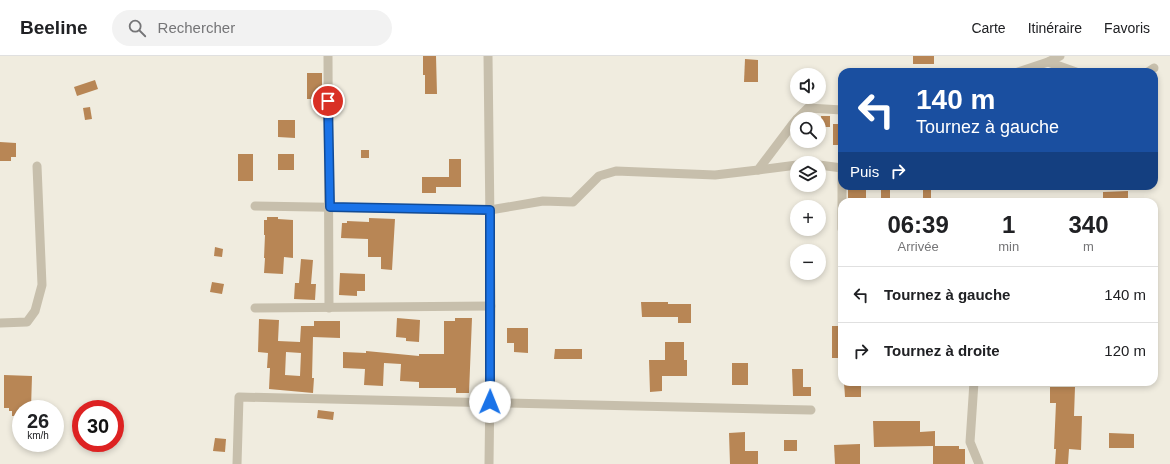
<!DOCTYPE html>
<html lang="fr">
<head>
<meta charset="utf-8">
<style>
	:root { --surface:#fff; --page:#f2f2f2; --text:#202124; --muted:#757577; --line:#e0e0e0 }
	body { margin:0; font-family:Helvetica,sans-serif; background:var(--page); color:var(--text); height:100vh; display:flex; flex-direction:column; font-size:15px; white-space:nowrap }
	* { box-sizing:border-box; margin:0 }
	p { font-size:13px; color:var(--muted) }
	.icon { flex:none; width:22px; height:22px; fill:none; stroke:currentColor; stroke-width:2; stroke-linecap:round; stroke-linejoin:round }
	.map { position:relative; flex:1; overflow:hidden }
	.sheet { position:absolute; left:838px; top:142px; width:320px; height:188px; display:flex; flex-direction:column; background:var(--surface); border-radius:12px; box-shadow:0 2px 6px #0003 }
	.sheet>* { flex:none }
	.banner { position:absolute; left:838px; top:12px; width:320px; height:122px; border-radius:12px; box-shadow:0 2px 6px #0003; background:#1a4fa0; color:#fff; overflow:hidden }
	.controls { position:absolute; left:790px; top:12px; display:grid; gap:8px }
	.controls a { display:grid; place-items:center; width:36px; height:36px; border-radius:50%; background:var(--surface); box-shadow:0 2px 6px #0003; font-size:20px }
	.speed { position:absolute; left:12px; top:344px; display:flex; gap:8px; font-size:20px; font-weight:700; text-align:center }
	.speed>* { display:grid; place-content:center; width:52px; height:52px; border-radius:50%; background:var(--surface); box-shadow:0 2px 6px #0003; line-height:1 }
	.speed small { font-size:10px; font-weight:400 }
	.speed .limit { border:6px solid #d22; background:#fff; color:#111 }
	.pin { position:absolute; display:grid; place-items:center; width:34px; height:34px; color:#fff; margin:-17px; border:2px solid #fff; border-radius:50%; box-shadow:0 1px 4px #0007 }
	.me { position:absolute; width:44px; margin:-22px; rotate:1deg; stroke-linejoin:round; filter:drop-shadow(0 0 3px #0008) }
	.turn { display:flex; align-items:center; gap:14px; height:84px; padding:0 12px; font-size:18px }
	.turn .icon { width:52px; height:52px; stroke-width:2.5 }
	.turn b { display:block; font-size:28px; line-height:34px }
	.then { display:flex; align-items:center; height:38px; padding:0 12px; background:#0003; gap:8px; font-size:15px }
	.eta { display:flex; justify-content:space-evenly; align-items:center; height:68px; text-align:center }
	.eta b { font-size:24px; font-weight:700; line-height:28px }
	ul { padding:0; list-style:none }
	li { display:flex; align-items:center; gap:12px; height:56px; padding:0 12px; border-top:1px solid var(--line) }
	li div { flex:1 }
	li b { display:block; font-size:15px }
	li em { font-style:normal }
	header { display:flex; align-items:center; gap:24px; box-sizing:border-box; height:56px; padding:0 20px; background:var(--surface); border-bottom:1px solid var(--line) }
	header strong { font-size:19px }
	nav { display:flex; gap:22px; margin-inline-start:auto; font-size:14px }
	.search { width:280px; height:36px; background:var(--page); display:flex; align-items:center; gap:10px; box-sizing:border-box; padding:0 14px; border-radius:22px; color:var(--muted); font-size:15px }
	.map>svg:first-child { display:block }
	.building { fill:#b88655; fill-rule:evenodd }
	.lines { fill:none; stroke-linecap:round; stroke-linejoin:round }
	.minor { stroke:#c7bfac; stroke-width:9 }
	.route-casing { stroke:#114b97; stroke-width:10 }
	.route { stroke:#1a73e8; stroke-width:7 }
</style>
</head>
<body>
<header>
<strong>Beeline</strong>
<div class="search"><svg class="icon" aria-label="search" viewBox="0 0 24 24"><circle cx="10" cy="10" r="6"/><path d="M15 15l6 6"/></svg>Rechercher</div>
<nav><a>Carte</a><a>Itinéraire</a><a>Favoris</a></nav>
</header>
<div class="map">
<svg width="1170" height="408" viewBox="0 0 1170 408">
	<rect width="100%" height="100%" fill="#f0ecdf"/>
	<!-- building -->
	<g class="building">
		<polygon points="423,0 436,0 437,38 425,38 425,19 423,19"/>
		<rect x="913" y="0" width="21" height="8"/>
		<polygon points="745,3 758,4 758,26 744,26"/>
		<rect x="307" y="17" width="15" height="26"/>
		<polygon points="95,24 98,33 77,40 74,31"/>
		<polygon points="90,51 92,63 85,64 83,52"/>
		<rect x="821" y="60" width="9" height="11"/>
		<polygon points="278,64 295,64 295,82 278,81"/>
		<rect x="833" y="68" width="9" height="21"/>
		<polygon points="0,86 16,87 16,101 11,101 11,105 0,105"/>
		<rect x="361" y="94" width="8" height="8"/>
		<rect x="238" y="98" width="15" height="27"/>
		<rect x="278" y="98" width="16" height="16"/>
		<polygon points="449,103 461,103 461,131 436,131 436,137 422,137 422,121 449,121"/>
		<rect x="848" y="130" width="18" height="12"/>
		<polygon points="881,130 890,130 890,143 881,144"/>
		<rect x="923" y="130" width="8" height="14"/>
		<polygon points="1128,135 1128,146 1103,146 1103,136"/>
		<polygon points="267,161 278,161 278,163 293,164 293,202 284,201 283,218 264,217 265,202 264,202 265,179 264,179 264,164 267,164"/>
		<polygon points="369,162 395,163 392,214 381,213 381,201 368,201 368,183 341,182 342,167 347,167 347,165 369,166"/>
		<polygon points="215,191 223,193 222,201 214,200"/>
		<polygon points="301,203 313,204 311,228 316,228 315,244 294,243 295,227 299,227"/>
		<polygon points="340,217 365,218 365,235 357,235 357,240 339,239"/>
		<polygon points="212,226 224,228 222,238 210,236"/>
		<polygon points="641,246 668,246 668,248 691,248 691,267 678,267 678,261 642,261"/>
		<polygon points="397,262 420,264 419,286 406,285 406,282 396,281"/>
		<polygon points="455,262 472,262 469,337 456,337 456,332 419,332 419,326 400,325 401,308 384,307 383,330 364,329 365,313 343,312 343,296 366,297 366,295 419,300 419,298 444,298 444,265 455,265"/>
		<path d="M259,263L279,264L278,285L300,286L301,270H314V265H340V282L313,281L312,322H314L313,337L269,333L270,312H267L268,297L258,296ZM286,296L301,297L300,320L285,319Z"/>
		<rect x="832" y="270" width="10" height="32"/>
		<polygon points="507,272 528,272 528,297 514,296 514,287 507,287"/>
		<polygon points="665,286 684,286 684,304 687,304 687,320 662,320 662,335 650,336 649,304 665,304"/>
		<polygon points="555,293 582,293 582,303 554,303"/>
		<rect x="732" y="307" width="16" height="22"/>
		<polygon points="792,313 803,313 803,331 811,331 811,340 793,340"/>
		<polygon points="4,319 32,320 31,352 21,353 21,360 12,360 12,355 9,355 9,352 4,352"/>
		<polygon points="844,326 861,326 861,341 845,341"/>
		<polygon points="1050,331 1075,331 1074,360 1082,360 1081,394 1069,393 1068,408 1055,408 1056,393 1054,393 1056,347 1050,347"/>
		<polygon points="318,354 334,356 333,364 317,362"/>
		<polygon points="873,365 920,365 920,376 935,375 935,390 959,390 959,393 965,393 965,408 933,408 933,390 874,391"/>
		<polygon points="745,376 745,395 758,395 758,408 730,408 729,377"/>
		<polygon points="1109,377 1134,378 1134,392 1109,392"/>
		<polygon points="215,382 226,383 225,396 213,395"/>
		<rect x="784" y="384" width="13" height="11"/>
		<polygon points="860,388 860,408 835,408 834,389"/>
	</g>
	<g class="lines">
		<!-- minor -->
		<g class="minor">
			<polyline points="328,0 329,252"/>
			<polyline points="488,0 491,250 489,408"/>
			<polyline points="1048,6 1076,16"/>
			<polyline points="1018,16 1048,6 1060,0"/>
			<polyline points="1148,16 1154,12"/>
			<polyline points="797,63 808,52 842,54"/>
			<polyline points="819,109 842,112 842,173"/>
			<polyline points="758,114 797,109"/>
			<polyline points="255,150 490,154 543,145 573,146 599,120 616,115 715,119 758,114 792,69 797,63"/>
			<polyline points="255,252 491,250"/>
			<polyline points="0,267 27,266 35,255 42,229 37,110"/>
			<polyline points="974,326 970,386 979,408"/>
			<polyline points="237,408 239,341 811,354"/>
		</g>
	</g>
	<g class="lines">
		<defs>
			<polyline id="route" points="328,45 330,151 490,154 490,346"/>
		</defs>
		<!-- route casing -->
		<use href="#route" class="route-casing"/>
		<!-- route -->
		<use href="#route" class="route"/>
	</g>
</svg>
<div class="controls">
<a><svg class="icon" aria-label="sound" viewBox="0 0 24 24"><path d="M4 9h4l5-4v14l-5-4H4zM17 9q2 3 0 6"/></svg></a>
<a><svg class="icon" aria-label="search" viewBox="0 0 24 24"><circle cx="10" cy="10" r="6"/><path d="M15 15l6 6"/></svg></a>
<a><svg class="icon" aria-label="layers" viewBox="0 0 24 24"><path d="M12 4l9 5-9 5-9-5zM3 14l9 5 9-5"/></svg></a>
<a>+</a>
<a>−</a>
</div>
<div class="speed"><div>26<small>km/h</small></div><div class="limit">30</div></div>
<div class="pin" style="left:328px;top:45px;background:#d93025"><svg class="icon" aria-label="arrive" viewBox="0 0 24 24"><path d="M6 21V4h12l-3 4 3 4H6"/></svg></div>
<svg class="me" style="left:490px;top:346px" viewBox="-20 -20 40 40"><circle r="19" fill="#fff"/><path d="M0-13L10 11 0 6-10 11z" fill="#1a73e8"/></svg>
<div class="banner">
<div class="turn"><svg class="icon" aria-label="left" viewBox="0 0 24 24"><path d="M17 20v-9H6M10 6l-5 5 5 5"/></svg><div><b>140 m</b>Tournez à gauche</div></div>
<div class="then">Puis<svg class="icon" aria-label="right" viewBox="0 0 24 24"><path d="M7 20v-9h11M14 6l5 5-5 5"/></svg></div>
</div>
<section class="sheet">
<div class="eta">
<div><b>06:39</b><p>Arrivée</p></div>
<div><b>1</b><p>min</p></div>
<div><b>340</b><p>m</p></div>
</div>
<ul>
<li><svg class="icon" aria-label="left" viewBox="0 0 24 24"><path d="M17 20v-9H6M10 6l-5 5 5 5"/></svg><div><b>Tournez à gauche</b></div><em>140 m</em></li>
<li><svg class="icon" aria-label="right" viewBox="0 0 24 24"><path d="M7 20v-9h11M14 6l5 5-5 5"/></svg><div><b>Tournez à droite</b></div><em>120 m</em></li>
</ul>
</section>
</div>
</body>
</html>
